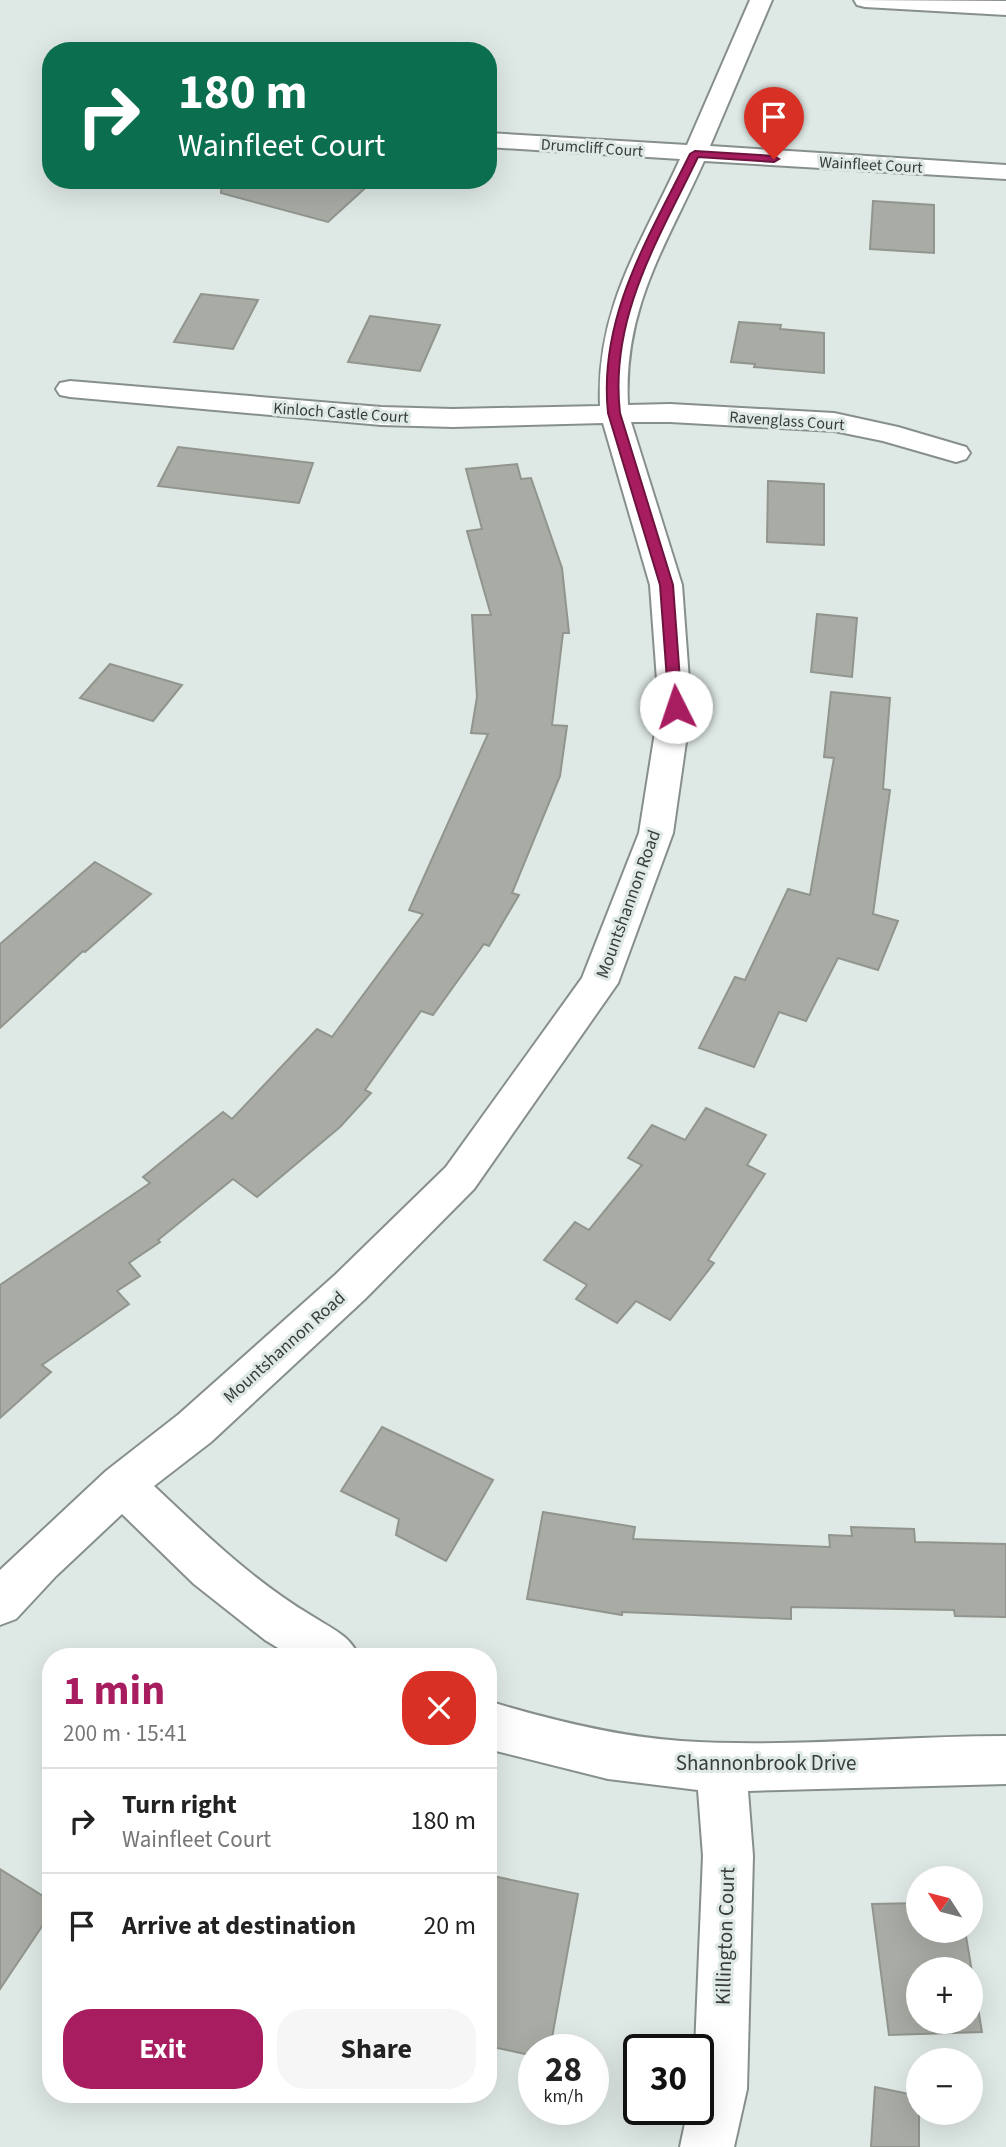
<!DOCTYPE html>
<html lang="en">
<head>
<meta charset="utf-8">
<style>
	:root { --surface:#fff; --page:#f6f6f6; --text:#222; --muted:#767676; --line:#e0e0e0; --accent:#a81d60 }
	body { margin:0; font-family:"Source Sans 3",sans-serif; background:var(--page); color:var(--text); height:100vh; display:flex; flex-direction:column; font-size:26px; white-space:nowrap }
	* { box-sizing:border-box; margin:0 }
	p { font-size:23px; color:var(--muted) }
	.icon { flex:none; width:38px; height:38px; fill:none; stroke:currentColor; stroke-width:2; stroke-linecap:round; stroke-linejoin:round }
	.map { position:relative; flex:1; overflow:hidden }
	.details { position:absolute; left:42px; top:1648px; width:455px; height:455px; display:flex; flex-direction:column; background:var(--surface); border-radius:28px; box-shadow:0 7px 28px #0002 }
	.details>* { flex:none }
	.banner { position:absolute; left:42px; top:42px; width:455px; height:147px; border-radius:28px; box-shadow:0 7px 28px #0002; background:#0b6e4f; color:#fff; overflow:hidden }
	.needle { width:46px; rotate:306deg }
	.tools { position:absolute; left:906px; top:1866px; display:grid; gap:14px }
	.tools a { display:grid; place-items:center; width:77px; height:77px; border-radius:50%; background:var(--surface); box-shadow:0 7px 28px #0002; font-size:35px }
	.speed { position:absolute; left:518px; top:2034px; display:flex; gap:14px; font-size:35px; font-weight:700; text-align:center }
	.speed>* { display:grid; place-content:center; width:91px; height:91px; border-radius:50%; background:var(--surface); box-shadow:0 7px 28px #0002; line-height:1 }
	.speed small { font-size:18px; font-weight:400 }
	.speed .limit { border:4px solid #111; border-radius:10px; background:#fff; color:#111 }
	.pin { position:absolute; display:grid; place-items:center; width:60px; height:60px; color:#fff; margin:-72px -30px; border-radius:50% 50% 50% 0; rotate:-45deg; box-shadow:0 0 7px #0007 }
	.pin .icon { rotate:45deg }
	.me { position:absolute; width:77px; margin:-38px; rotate:356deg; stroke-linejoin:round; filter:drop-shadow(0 0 5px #0008) }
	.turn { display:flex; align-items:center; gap:24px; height:147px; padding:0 21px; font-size:32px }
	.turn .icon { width:91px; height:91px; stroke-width:2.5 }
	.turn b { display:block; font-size:49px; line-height:60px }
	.round { display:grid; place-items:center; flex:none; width:74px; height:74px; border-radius:28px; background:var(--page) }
	.head { display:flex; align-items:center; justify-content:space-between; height:119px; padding:0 21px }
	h1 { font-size:42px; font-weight:700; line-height:52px; color:var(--accent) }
	.action { display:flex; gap:14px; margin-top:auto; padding:14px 21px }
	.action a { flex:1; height:80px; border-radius:28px; background:var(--accent); color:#fff; font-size:28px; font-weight:700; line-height:80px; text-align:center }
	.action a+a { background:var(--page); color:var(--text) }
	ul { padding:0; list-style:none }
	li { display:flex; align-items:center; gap:21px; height:105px; padding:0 21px; border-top:2px solid var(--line) }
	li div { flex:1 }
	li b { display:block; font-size:26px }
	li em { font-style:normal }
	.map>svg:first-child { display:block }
	.building { fill:#a8aca5; stroke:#91958e; stroke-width:2; fill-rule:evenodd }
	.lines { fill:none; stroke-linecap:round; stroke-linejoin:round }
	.street-casing { stroke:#878f8c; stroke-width:4 }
	.primary-casing { stroke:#878f8c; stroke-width:4 }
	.street { fill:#fff; fill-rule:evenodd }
	.primary { fill:#fff; fill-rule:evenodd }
	.route { fill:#a81d60; stroke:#6d133e; stroke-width:2 }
	.labels { text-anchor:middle; stroke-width:6; stroke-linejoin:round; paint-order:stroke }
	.far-street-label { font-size:16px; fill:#383c3a; stroke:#dee8e4 }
	.street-label { font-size:18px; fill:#383c3a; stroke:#dee8e4 }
	.near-street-label { font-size:21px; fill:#383c3a; stroke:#dee8e4 }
</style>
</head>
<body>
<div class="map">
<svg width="1006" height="2147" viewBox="0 0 1006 2147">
	<rect width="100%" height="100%" fill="#dee8e4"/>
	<!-- building -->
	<g class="building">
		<polygon points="222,180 374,180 328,222 221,193"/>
		<polygon points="873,201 934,205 934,253 870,249"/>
		<polygon points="201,294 258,300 233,349 174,342"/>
		<polygon points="370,316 440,325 420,371 348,362"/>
		<polygon points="739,322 781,325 780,329 824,333 824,373 754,367 755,364 731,362"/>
		<polygon points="178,447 313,463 299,503 158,486"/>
		<polygon points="517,464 521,479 531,478 562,568 569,633 563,633 552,725 567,726 560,776 512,893 519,895 489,946 484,944 433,1015 421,1011 365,1090 371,1093 340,1127 257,1197 233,1179 158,1240 160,1242 129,1263 140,1276 117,1291 129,1304 42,1365 51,1372 0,1418 0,1285 150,1183 143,1177 223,1112 232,1119 317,1029 332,1037 423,914 409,910 488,734 471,733 477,697 472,615 491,615 467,531 482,529 466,469"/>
		<polygon points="768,481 824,484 824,545 767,542"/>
		<polygon points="817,614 857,618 852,677 811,672"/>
		<polygon points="110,664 182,685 153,721 80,698"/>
		<polygon points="831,692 890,698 883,789 890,790 873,914 898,921 878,970 838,958 806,1021 779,1012 754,1067 699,1048 735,977 745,980 788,889 810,895 834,758 824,757"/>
		<polygon points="95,862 151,894 85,952 83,951 0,1028 0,944"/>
		<polygon points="706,1108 766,1135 747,1165 765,1174 708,1260 714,1263 670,1320 636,1301 617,1323 576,1299 587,1285 544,1260 575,1222 589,1230 642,1165 628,1158 652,1125 685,1140"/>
		<polygon points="382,1427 493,1480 446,1561 396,1535 399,1519 341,1491"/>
		<polygon points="543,1512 635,1527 633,1539 830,1547 829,1535 852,1536 851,1527 914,1529 915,1542 1006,1544 1006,1617 955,1616 954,1610 791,1607 791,1619 622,1612 622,1615 527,1599"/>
		<polygon points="0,1869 51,1901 51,1913 0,1989"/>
		<polygon points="488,1875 578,1894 550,2049 534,2049 534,2056 488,2046"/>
		<path d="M919,1903V1930H965L982,2032L889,2035L872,1904ZM919,1969H971V2021H919Z"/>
		<polygon points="875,2087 919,2096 919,2147 871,2147"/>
	</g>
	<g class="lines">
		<defs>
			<g id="street">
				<path d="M750,0H772L710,146L1006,165V179L704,161C666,246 623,307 628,405L670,404L834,413L898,427L966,447L970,453L966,459L956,462L883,441L834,431L670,422H631L682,585L691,707L673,833L618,983L474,1189L365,1299L211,1442L154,1486C204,1533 253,1581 312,1616C332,1629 350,1635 359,1657H293L265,1640L194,1584L122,1514L56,1576L16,1619L0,1625V1570L106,1471L179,1414L335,1275L446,1167L582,978L639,833L659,707L650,585L603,423L453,427L381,425L70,397L60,395L56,389L60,383L70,381L381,407L453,409L600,406C596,307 641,245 680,159L488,147V133L687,145Z"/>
				<path d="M488,1701C551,1720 615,1736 681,1741C789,1748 898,1736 1006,1736V1784L748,1791L753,1856L747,2089L734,2147H680L688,2109H698V2049H695L703,1856L698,1790L608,1779L488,1749Z"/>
			</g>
			<polygon id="primary" points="854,0 1006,1 1006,15 865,7 857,5"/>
		</defs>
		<!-- street casing -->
		<use href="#street" class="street-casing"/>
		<!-- primary casing -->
		<use href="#primary" class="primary-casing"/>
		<!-- street -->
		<use href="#street" class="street"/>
		<!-- primary -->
		<use href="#primary" class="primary"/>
	</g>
	<!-- route -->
	<path class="route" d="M695,151L774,156L779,159L774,162L698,157C658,240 609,318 620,413L673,585L682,707L676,711L669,707L660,585L608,413C598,317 649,237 690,154Z"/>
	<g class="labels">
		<!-- far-street labels -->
		<g class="far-street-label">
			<text transform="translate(592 147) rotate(4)" y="6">Drumcliff Court</text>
			<text transform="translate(871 164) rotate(3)" y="6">Wainfleet Court</text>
			<text transform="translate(341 412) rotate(4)" y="6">Kinloch Castle Court</text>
			<text transform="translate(787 420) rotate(4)" y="6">Ravenglass Court</text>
		</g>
		<!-- street labels -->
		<g class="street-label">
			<text transform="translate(628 904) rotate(-70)" y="6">Mountshannon Road</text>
			<text transform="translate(284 1347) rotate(-42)" y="6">Mountshannon Road</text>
		</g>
		<!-- near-street labels -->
		<g class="near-street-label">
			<text x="766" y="1770">Shannonbrook Drive</text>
			<text transform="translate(725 1936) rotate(-88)" y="7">Killington Court</text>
		</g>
	</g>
</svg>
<div class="tools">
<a><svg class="needle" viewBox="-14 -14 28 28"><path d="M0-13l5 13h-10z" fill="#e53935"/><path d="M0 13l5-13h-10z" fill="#767676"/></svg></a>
<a>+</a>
<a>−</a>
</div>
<div class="speed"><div>28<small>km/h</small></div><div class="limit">30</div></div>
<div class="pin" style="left:774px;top:159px;background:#d93025"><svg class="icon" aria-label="arrive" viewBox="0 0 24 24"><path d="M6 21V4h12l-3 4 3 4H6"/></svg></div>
<svg class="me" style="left:676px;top:707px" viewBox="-20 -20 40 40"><circle r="19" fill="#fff"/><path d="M0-13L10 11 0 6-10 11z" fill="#a81d60"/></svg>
<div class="banner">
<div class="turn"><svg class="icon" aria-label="right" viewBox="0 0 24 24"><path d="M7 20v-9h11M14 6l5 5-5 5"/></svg><div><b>180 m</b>Wainfleet Court</div></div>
</div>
<section class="details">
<div class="head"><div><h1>1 min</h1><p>200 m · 15:41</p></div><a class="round" style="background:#d93025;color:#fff"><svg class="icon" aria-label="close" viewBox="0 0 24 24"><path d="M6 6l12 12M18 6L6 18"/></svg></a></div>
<ul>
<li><svg class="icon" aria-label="right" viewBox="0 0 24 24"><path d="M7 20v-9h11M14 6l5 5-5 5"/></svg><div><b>Turn right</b><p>Wainfleet Court</p></div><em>180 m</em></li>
<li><svg class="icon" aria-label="arrive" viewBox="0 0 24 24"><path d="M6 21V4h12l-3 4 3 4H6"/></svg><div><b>Arrive at destination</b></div><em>20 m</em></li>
</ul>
<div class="action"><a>Exit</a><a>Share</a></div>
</section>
</div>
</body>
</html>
